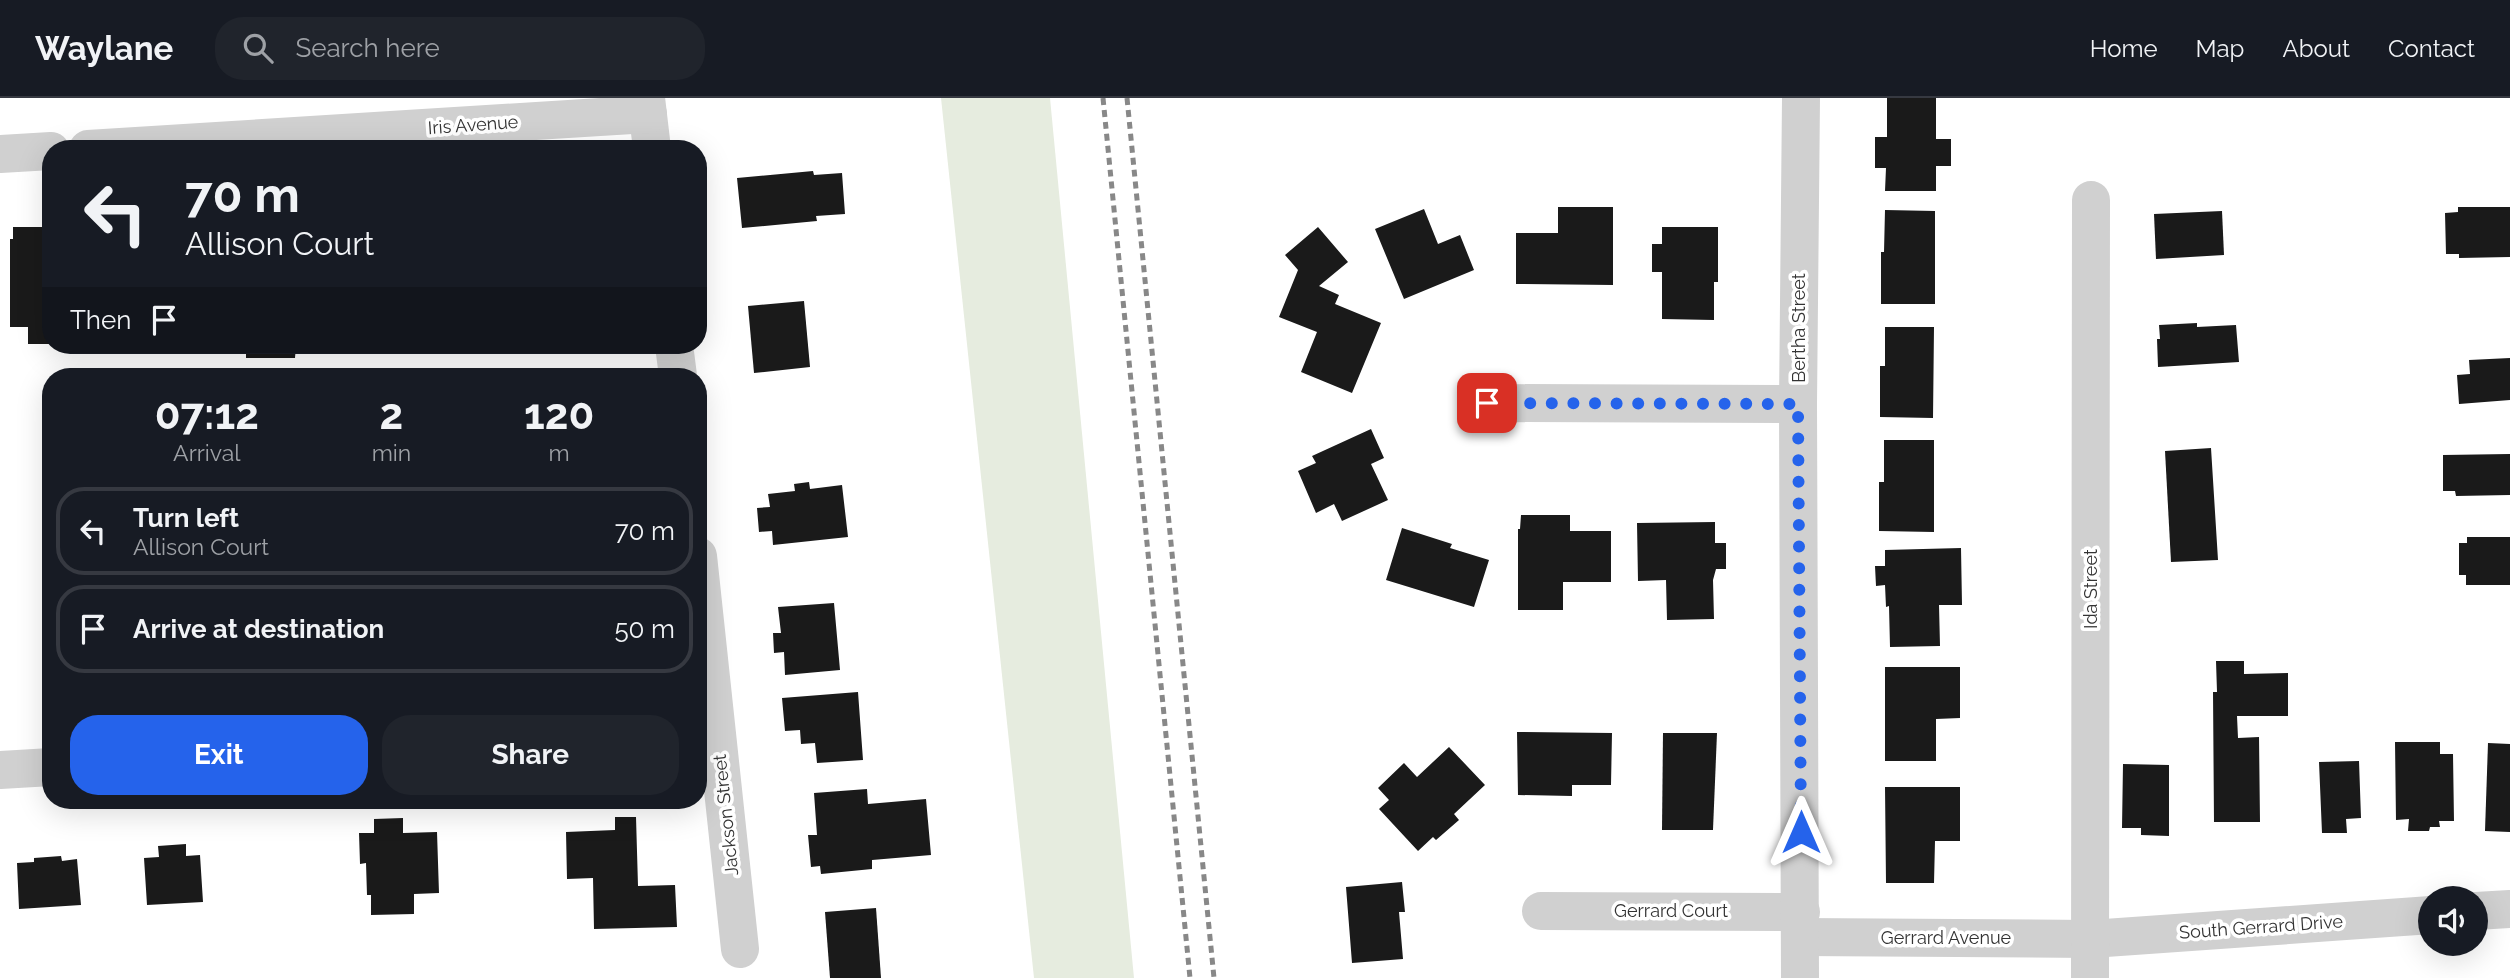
<!DOCTYPE html>
<html lang="en">
<head>
<meta charset="utf-8">
<style>
	:root { --surface:#171b24; --page:#20242c; --text:#f1f3f6; --muted:#9ea1a6; --line:#363941; --accent:#2563eb }
	body { margin:0; font-family:Raleway,sans-serif; background:var(--page); color:var(--text); height:100vh; display:flex; flex-direction:column; font-size:26px; white-space:nowrap }
	* { box-sizing:border-box; margin:0 }
	p { font-size:23px; color:var(--muted) }
	.icon { flex:none; width:38px; height:38px; fill:none; stroke:currentColor; stroke-width:2; stroke-linecap:round; stroke-linejoin:round }
	.map { position:relative; flex:1; overflow:hidden }
	.drawer { position:absolute; left:42px; top:270px; width:665px; height:441px; display:flex; flex-direction:column; background:var(--surface); border-radius:28px; box-shadow:0 7px 28px #0002 }
	.drawer>* { flex:none }
	.top-card { position:absolute; left:42px; top:42px; width:665px; height:214px; border-radius:28px; box-shadow:0 7px 28px #0002; background:#171b24; color:var(--text); overflow:hidden }
	.controls { position:absolute; left:2418px; top:788px; display:grid; gap:14px }
	.controls a { display:grid; place-items:center; width:70px; height:70px; border-radius:50%; background:var(--surface); box-shadow:0 7px 28px #0002; font-size:35px }
	.pin { position:absolute; display:grid; place-items:center; width:60px; height:60px; color:#fff; margin:-30px; border-radius:14px; box-shadow:0 4px 10px #0006 }
	.me { position:absolute; width:77px; margin:-38px; rotate:0deg; stroke-linejoin:round; filter:drop-shadow(0 0 5px #0008) }
	.turn { display:flex; align-items:center; gap:24px; height:147px; padding:0 28px; font-size:32px }
	.turn .icon { width:91px; height:91px; stroke-width:2.5 }
	.turn b { display:block; font-size:49px; line-height:60px }
	.then { display:flex; align-items:center; height:66px; padding:0 28px; background:#0003; gap:14px; font-size:26px }
	.eta { display:flex; justify-content:space-evenly; align-items:center; height:119px; text-align:center }
	.eta b { font-size:42px; font-weight:700; line-height:49px }
	.primary-button { display:flex; gap:14px; margin-top:auto; padding:14px 28px }
	.primary-button a { flex:1; height:80px; border-radius:28px; background:var(--accent); color:#fff; font-size:28px; font-weight:700; line-height:80px; text-align:center }
	.primary-button a+a { background:var(--page); color:var(--text) }
	ul { padding:0; list-style:none }
	li { display:flex; align-items:center; gap:21px; height:88px; margin:0 14px 10px; padding:0 14px; border:4px solid var(--line); border-radius:28px }
	li div { flex:1 }
	li b { display:block; font-size:26px }
	li em { font-style:normal }
	header { display:flex; align-items:center; gap:42px; box-sizing:border-box; height:98px; padding:0 35px; background:var(--surface); border-bottom:2px solid var(--line) }
	header strong { font-size:33px }
	nav { display:flex; gap:38px; margin-inline-start:auto; font-size:24px }
	.search { width:490px; height:63px; background:var(--page); display:flex; align-items:center; gap:18px; box-sizing:border-box; padding:0 24px; border-radius:28px; color:var(--muted); font-size:26px }
	.map>svg:first-child { display:block }
	.green { fill:#e6ecdf }
	.building { fill:#1a1a1a }
	.lines { fill:none; stroke-linecap:round; stroke-linejoin:round }
	.street { stroke:#d0d0d0; stroke-width:38 }
	.rail { stroke:#888; stroke-width:5; stroke-dasharray:7 5; stroke-linecap:butt }
	.route { stroke:#2563eb; stroke-width:12; stroke-dasharray:0 21.6 }
	.labels { text-anchor:middle; stroke-width:7; stroke-linejoin:round; paint-order:stroke }
	.street-label { font-size:18px; fill:#333; stroke:#fff }
</style>
</head>
<body>
<header>
<strong>Waylane</strong>
<div class="search"><svg class="icon" aria-label="search" viewBox="0 0 24 24"><circle cx="10" cy="10" r="6"/><path d="M15 15l6 6"/></svg>Search here</div>
<nav><a>Home</a><a>Map</a><a>About</a><a>Contact</a></nav>
</header>
<div class="map">
<svg width="2510" height="880" viewBox="0 0 2510 880">
	<rect width="100%" height="100%" fill="#fff"/>
	<!-- green -->
	<polygon class="green" points="941,0 1050,0 1134,880 1034,880"/>
	<!-- building -->
	<g class="building">
		<polygon points="1887,0 1936,0 1936,41 1951,41 1951,68 1936,68 1936,93 1885,93 1886,70 1875,70 1875,39 1887,39"/>
		<polygon points="813,73 814,77 842,75 845,116 816,118 817,123 742,130 737,80"/>
		<polygon points="1558,109 1613,109 1613,187 1516,186 1516,135 1558,135"/>
		<polygon points="2458,109 2510,109 2510,159 2459,160 2459,156 2446,156 2445,115 2458,114"/>
		<polygon points="1424,111 1438,146 1460,137 1474,172 1404,201 1375,131"/>
		<polygon points="1885,112 1935,113 1935,206 1881,206 1881,154 1884,154"/>
		<polygon points="2222,113 2224,157 2156,161 2154,116"/>
		<polygon points="13,129 51,129 51,246 28,246 28,229 10,229 10,141 13,141"/>
		<polygon points="1318,129 1348,164 1319,188 1339,197 1335,206 1381,225 1352,295 1301,274 1317,234 1279,219 1298,172 1285,157"/>
		<polygon points="1662,129 1718,129 1718,184 1714,184 1714,222 1662,221 1662,174 1652,174 1652,146 1662,146"/>
		<polygon points="804,203 810,269 754,275 748,208"/>
		<polygon points="2197,225 2197,229 2236,227 2239,264 2158,269 2157,241 2160,241 2159,227"/>
		<polygon points="1885,229 1934,229 1933,320 1880,319 1880,268 1885,268"/>
		<polygon points="246,247 296,247 295,260 246,260"/>
		<polygon points="2510,260 2510,302 2459,306 2457,277 2470,276 2469,262"/>
		<polygon points="1371,331 1384,360 1371,366 1388,402 1342,423 1334,406 1316,415 1298,373 1316,365 1312,358"/>
		<polygon points="1884,342 1934,342 1934,434 1879,433 1879,384 1884,384"/>
		<polygon points="2211,350 2218,462 2171,464 2165,353"/>
		<polygon points="2510,356 2510,397 2456,398 2455,393 2443,393 2443,357"/>
		<polygon points="809,384 810,391 842,387 848,439 773,447 772,433 759,434 757,410 770,409 768,396 795,393 794,386"/>
		<polygon points="1521,417 1570,417 1570,433 1611,433 1611,484 1563,484 1563,512 1518,512 1518,431 1520,431"/>
		<polygon points="1715,424 1715,445 1726,445 1726,471 1716,471 1713,482 1714,521 1667,522 1666,482 1638,483 1637,425"/>
		<polygon points="1402,430 1452,446 1450,450 1489,462 1474,509 1386,482"/>
		<polygon points="2467,439 2510,439 2510,487 2466,487 2466,477 2459,477 2459,445 2467,445"/>
		<polygon points="1961,450 1962,507 1939,507 1940,548 1890,549 1889,508 1886,509 1885,487 1876,488 1875,468 1885,468 1885,452"/>
		<polygon points="834,505 840,572 785,577 784,554 774,555 773,535 781,535 778,509"/>
		<polygon points="2216,563 2244,563 2244,576 2288,575 2288,618 2237,618 2238,640 2259,639 2260,724 2214,724 2213,594 2217,594"/>
		<polygon points="1885,569 1960,569 1960,620 1936,621 1936,663 1885,663"/>
		<polygon points="858,594 863,662 817,665 815,645 801,646 800,632 785,633 782,600"/>
		<polygon points="1517,634 1612,635 1611,687 1572,687 1572,698 1518,697"/>
		<polygon points="1663,635 1717,635 1713,732 1662,732"/>
		<polygon points="2395,644 2440,644 2440,656 2453,656 2454,723 2439,723 2440,729 2430,729 2429,733 2408,733 2409,721 2396,722"/>
		<polygon points="2488,645 2510,646 2510,734 2485,733"/>
		<polygon points="1449,649 1485,687 1454,716 1459,722 1436,742 1433,739 1418,753 1379,711 1389,702 1378,690 1404,665 1417,679"/>
		<polygon points="2359,663 2361,720 2346,721 2347,735 2322,735 2319,664"/>
		<polygon points="2123,666 2169,667 2169,738 2141,737 2141,730 2122,730"/>
		<polygon points="1885,689 1960,689 1960,743 1935,743 1934,785 1886,785"/>
		<polygon points="867,691 868,706 926,701 931,757 872,762 872,771 821,776 820,768 811,769 808,737 817,737 814,695"/>
		<polygon points="615,719 636,719 638,788 675,787 677,829 594,831 593,780 567,781 566,734 615,732"/>
		<polygon points="403,720 403,735 437,734 439,795 414,796 414,816 371,817 371,797 367,797 366,765 360,766 359,735 374,735 374,721"/>
		<polygon points="186,746 186,758 200,757 203,804 147,807 144,760 159,759 158,748"/>
		<polygon points="61,758 62,763 77,761 81,807 19,811 17,765 34,764 34,760"/>
		<polygon points="1402,784 1405,814 1399,814 1403,861 1352,865 1346,789"/>
		<polygon points="876,810 881,880 830,880 825,814"/>
	</g>
	<g class="lines">
		<!-- street -->
		<g class="street">
			<polyline points="646,0 652,51"/>
			<polyline points="88,51 648,16"/>
			<polyline points="0,56 51,53"/>
			<polyline points="674,247 678,278"/>
			<polyline points="1487,305 1798,306"/>
			<polyline points="698,458 740,851"/>
			<polyline points="0,672 51,669"/>
			<polyline points="1541,813 1801,814"/>
			<polyline points="2476,813 2510,811"/>
			<polyline points="1801,839 2091,841 2431,817"/>
			<polyline points="1800,880 1798,306 1801,0"/>
			<polyline points="2090,880 2091,102"/>
		</g>
		<!-- rail -->
		<g class="rail">
			<polyline points="1103,0 1190,880"/>
			<polyline points="1127,0 1214,880"/>
		</g>
	</g>
	<g class="lines">
		<!-- route -->
		<polyline class="route" points="1487,305 1798,306 1801,734"/>
	</g>
	<g class="labels">
		<!-- street labels -->
		<g class="street-label">
			<text transform="translate(473 27) rotate(-4)" y="6">Iris Avenue</text>
			<text transform="translate(1799 230) rotate(-90)" y="6">Bertha Street</text>
			<text transform="translate(2091 491) rotate(-90)" y="6">Ida Street</text>
			<text transform="translate(726 717) rotate(-96)" y="6">Jackson Street</text>
			<text x="1671" y="819">Gerrard Court</text>
			<text transform="translate(2261 829) rotate(-4)" y="6">South Gerrard Drive</text>
			<text x="1946" y="846">Gerrard Avenue</text>
		</g>
	</g>
</svg>
<div class="controls">
<a><svg class="icon" aria-label="sound" viewBox="0 0 24 24"><path d="M4 9h4l5-4v14l-5-4H4zM17 9q2 3 0 6"/></svg></a>
</div>
<div class="pin" style="left:1487px;top:305px;background:#d93025"><svg class="icon" aria-label="arrive" viewBox="0 0 24 24"><path d="M6 21V4h12l-3 4 3 4H6"/></svg></div>
<svg class="me" style="left:1801px;top:734px" viewBox="-20 -20 40 40"><path d="M0-17L14 15 0 8-14 15z" fill="#2563eb" stroke="#fff" stroke-width="4"/></svg>
<div class="top-card">
<div class="turn"><svg class="icon" aria-label="left" viewBox="0 0 24 24"><path d="M17 20v-9H6M10 6l-5 5 5 5"/></svg><div><b>70 m</b>Allison Court</div></div>
<div class="then">Then<svg class="icon" aria-label="arrive" viewBox="0 0 24 24"><path d="M6 21V4h12l-3 4 3 4H6"/></svg></div>
</div>
<section class="drawer">
<div class="eta">
<div><b>07:12</b><p>Arrival</p></div>
<div><b>2</b><p>min</p></div>
<div><b>120</b><p>m</p></div>
</div>
<ul>
<li><svg class="icon" aria-label="left" viewBox="0 0 24 24"><path d="M17 20v-9H6M10 6l-5 5 5 5"/></svg><div><b>Turn left</b><p>Allison Court</p></div><em>70 m</em></li>
<li><svg class="icon" aria-label="arrive" viewBox="0 0 24 24"><path d="M6 21V4h12l-3 4 3 4H6"/></svg><div><b>Arrive at destination</b></div><em>50 m</em></li>
</ul>
<div class="primary-button"><a>Exit</a><a>Share</a></div>
</section>
</div>
</body>
</html>
